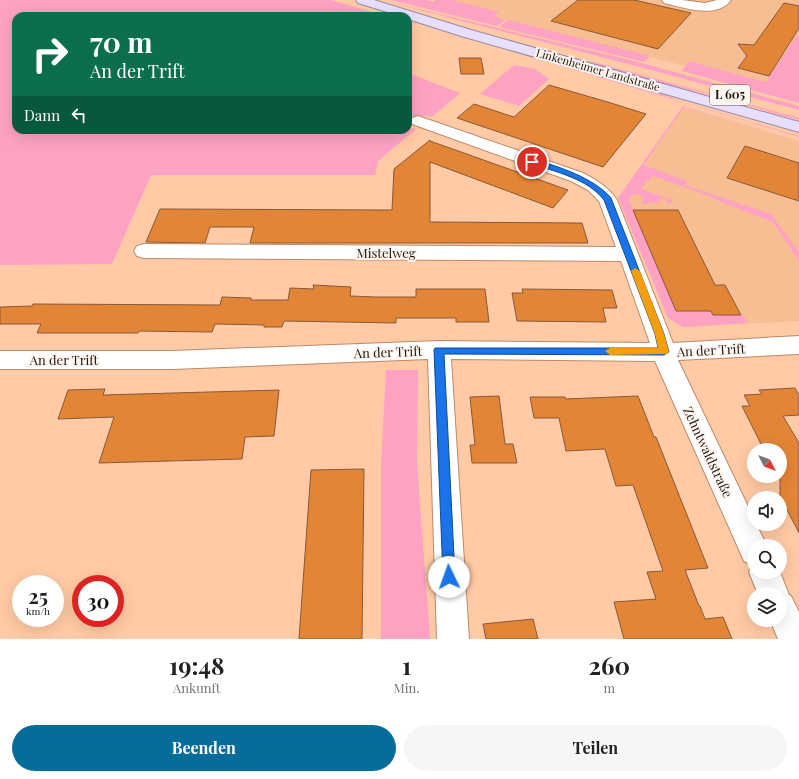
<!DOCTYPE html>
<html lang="de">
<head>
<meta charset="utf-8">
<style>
	:root { --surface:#fff; --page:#f6f6f6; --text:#222; --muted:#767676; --accent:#066d9a }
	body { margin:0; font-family:"Playfair Display",serif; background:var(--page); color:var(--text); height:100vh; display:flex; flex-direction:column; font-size:15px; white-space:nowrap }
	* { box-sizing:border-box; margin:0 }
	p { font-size:13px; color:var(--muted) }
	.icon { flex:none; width:22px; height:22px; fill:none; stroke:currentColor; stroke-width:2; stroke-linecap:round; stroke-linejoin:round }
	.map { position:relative; height:639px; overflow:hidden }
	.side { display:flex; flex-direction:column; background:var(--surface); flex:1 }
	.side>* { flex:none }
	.guide { position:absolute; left:12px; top:12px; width:400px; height:122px; border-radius:12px; box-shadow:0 4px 16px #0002; background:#0b6e4f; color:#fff; overflow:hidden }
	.needle { width:26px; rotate:132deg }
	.buttons { position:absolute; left:747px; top:443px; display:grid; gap:8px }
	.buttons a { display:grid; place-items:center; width:40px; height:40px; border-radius:50%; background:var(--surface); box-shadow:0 4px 16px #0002; font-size:20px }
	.speed { position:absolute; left:12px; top:575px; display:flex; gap:8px; font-size:20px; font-weight:700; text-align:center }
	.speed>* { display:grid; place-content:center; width:52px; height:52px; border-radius:50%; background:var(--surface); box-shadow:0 4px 16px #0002; line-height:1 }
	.speed small { font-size:10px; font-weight:400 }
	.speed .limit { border:6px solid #d22; background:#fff; color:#111 }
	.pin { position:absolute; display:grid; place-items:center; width:34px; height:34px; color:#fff; margin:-17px; border:2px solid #fff; border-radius:50%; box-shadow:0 1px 4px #0007 }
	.me { position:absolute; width:44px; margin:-22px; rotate:357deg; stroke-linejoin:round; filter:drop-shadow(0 0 3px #0008) }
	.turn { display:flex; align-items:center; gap:14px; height:84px; padding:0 12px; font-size:18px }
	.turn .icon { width:52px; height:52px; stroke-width:2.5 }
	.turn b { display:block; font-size:28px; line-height:34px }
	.then { display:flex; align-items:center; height:38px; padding:0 12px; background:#0003; gap:8px; font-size:15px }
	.eta { display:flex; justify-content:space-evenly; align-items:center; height:68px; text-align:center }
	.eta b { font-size:24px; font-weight:700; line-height:28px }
	.primary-button { display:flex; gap:8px; margin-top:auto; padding:8px 12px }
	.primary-button a { flex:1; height:46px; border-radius:24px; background:var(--accent); color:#fff; font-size:16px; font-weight:700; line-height:46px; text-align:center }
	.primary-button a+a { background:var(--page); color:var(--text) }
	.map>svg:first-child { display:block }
	.built { fill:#f7bd93 }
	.green { fill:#fda2c3 }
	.building { fill:#e38536; stroke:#875938 }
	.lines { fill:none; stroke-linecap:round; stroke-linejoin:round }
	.minor-casing { stroke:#bb8a67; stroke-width:2 }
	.major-casing { stroke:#998aa8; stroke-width:2 }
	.minor { fill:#fff; fill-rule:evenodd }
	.major { fill:#e6dffe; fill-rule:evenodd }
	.route { fill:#1a73e8; stroke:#114b97 }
	.slow { fill:#f59e0b }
	.labels { text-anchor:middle; stroke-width:4; stroke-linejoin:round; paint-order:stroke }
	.far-street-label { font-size:11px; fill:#271507; stroke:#fcf6f2 }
	.shield { fill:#fcf6f2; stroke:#67584e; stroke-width:1 }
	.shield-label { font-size:12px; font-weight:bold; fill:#271507 }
	.street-label { font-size:13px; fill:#271507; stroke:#fcf6f2 }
</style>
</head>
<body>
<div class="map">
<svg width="799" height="639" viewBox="0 0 799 639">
	<rect width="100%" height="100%" fill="#ffcaa5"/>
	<!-- built -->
	<g class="built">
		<polygon points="456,0 799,0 799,36 797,35 766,82 690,61 685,66 508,20 493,16 498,13 454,1"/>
		<polygon points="683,107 799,141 799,321 683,327 622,200"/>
	</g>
	<!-- green -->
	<g class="green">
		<polygon points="0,0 331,0 386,16 16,16 16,130 408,130 408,127 416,129 378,161 375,175 151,175 112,264 0,265"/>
		<polygon points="381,0 638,62 799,106 799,110 636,66"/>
		<polygon points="391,0 426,0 433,2 436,0 456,0 455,1 499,12 494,16 505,20 497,26"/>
		<polygon points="408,19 641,87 686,103 799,136 799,137 408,20"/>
		<polygon points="508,20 650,56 645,62 499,27"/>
		<polygon points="797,35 799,36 799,103 682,71 689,61 766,82"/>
		<path d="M590,61L799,118V120C766,111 732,100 699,92C662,82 623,78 590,61Z"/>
		<polygon points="514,65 535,69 549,79 519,106 480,94"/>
		<polygon points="408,73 460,93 433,116 408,117"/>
		<polygon points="683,106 799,140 684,107 644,165 687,181 685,185 771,214 799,252 799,261 773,222 711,198 712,197 653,176 649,181 647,181 641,189 672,200 673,202 667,203 665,198 658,199 660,202 641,204 644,197 634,194 629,200 676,311 711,311 713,315 743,315 748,323 683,327 668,318 618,198"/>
		<polygon points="386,370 418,370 417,463 430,639 381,639 381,466"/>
	</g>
	<!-- building -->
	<g class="building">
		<polygon points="578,0 634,0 691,13 658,49 551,21"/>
		<polygon points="784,3 799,6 799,28 769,76 738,68 747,56 738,44 754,45"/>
		<polygon points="459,58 481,58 484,74 461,74"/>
		<polygon points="549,85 611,103 646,114 603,167 457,118 474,104 514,117"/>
		<polygon points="430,140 430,141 568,190 553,208 430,162 430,222 582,223 588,243 250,243 254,227 210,227 205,243 146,242 160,209 392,210 394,169"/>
		<polygon points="745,146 799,163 799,201 727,178"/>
		<polygon points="633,210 678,210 715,285 725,285 741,315 713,315 711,311 676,311"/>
		<polygon points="313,285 351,287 350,296 376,297 416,297 416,289 485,289 489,322 456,322 456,318 396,318 396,323 284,321 282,327 264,327 264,325 215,324 212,332 139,331 138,333 37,333 41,324 0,324 0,307 32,306 33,304 220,305 222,297 251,298 251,300 288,300 290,288 314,289"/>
		<polygon points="522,289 612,290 617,308 603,308 606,322 517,321 512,293 523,293"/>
		<polygon points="795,388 799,395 799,415 783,416 799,443 799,533 780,496 780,450 764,450 742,406 750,406 744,395 762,394 759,390"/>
		<polygon points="105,389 103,395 279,390 274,436 245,437 242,459 99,463 114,417 58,419 68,390"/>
		<polygon points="499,396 505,444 513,444 517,463 472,463 470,445 475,445 470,397"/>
		<polygon points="638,396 654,437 656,437 708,568 685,570 699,606 700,606 705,619 723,617 732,639 624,639 614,602 656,599 647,572 663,571 633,485 616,486 605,449 566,451 559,418 534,418 530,397 565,397 565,399"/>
		<polygon points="364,469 362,639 299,639 311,470"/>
		<polygon points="533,619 538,639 486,639 483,624"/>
	</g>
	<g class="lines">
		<defs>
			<g id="minor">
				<path d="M662,0H682L705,3L717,0H731C717,20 682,7 664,3Z"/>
				<path d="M418,116L583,173C597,180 609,188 617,200L673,343L799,336V354L678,360L754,519V524H756L767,546H754V572H780L789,595L791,596L799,612V639H778L770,620H780V594H758L749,572L752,565L744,561L655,361L451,359L469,639H437L428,359L172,369H0V351H172L439,341L650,343L621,261L144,258L137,256L134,251L137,246L144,244L616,247L599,201L588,190L571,181L412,124L410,121L412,118Z"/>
			</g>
			<polygon id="major" points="356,0 374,0 471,30 799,122 799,132 461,36 408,19 408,16 400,16 358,3"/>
		</defs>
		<!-- minor casing -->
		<use href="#minor" class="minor-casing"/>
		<!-- major casing -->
		<use href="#major" class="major-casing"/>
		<!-- minor -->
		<use href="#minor" class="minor"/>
		<!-- major -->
		<use href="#major" class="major"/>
	</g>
	<!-- route -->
	<path class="route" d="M532,159C558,166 594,178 611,198L664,334L669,352L664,355L444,354L455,577L453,581L449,583L444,581L443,577L434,350L435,348H658L655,334L604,200C587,178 555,172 530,163L529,162Z"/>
	<!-- slow -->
	<polygon class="slow" points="635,268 640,271 664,334 669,352 667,354 610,355 605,351 610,348 658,348 655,334 631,271"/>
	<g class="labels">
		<!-- far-street labels -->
		<g class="far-street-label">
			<text transform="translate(598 70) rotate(16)" y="4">Linkenheimer Landstraße</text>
		</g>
		<!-- shield labels -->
		<rect class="shield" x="710" y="85" width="40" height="20" rx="3"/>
		<g class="shield-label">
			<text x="730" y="99">L 605</text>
		</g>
		<!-- street labels -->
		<g class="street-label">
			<text x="386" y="258">Mistelweg</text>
			<text transform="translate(711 350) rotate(-3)" y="5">An der Trift</text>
			<text transform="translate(388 352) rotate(-2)" y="5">An der Trift</text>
			<text x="64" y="365">An der Trift</text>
			<text transform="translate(708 452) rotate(65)" y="5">Zehntwaldstraße</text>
		</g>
	</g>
</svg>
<div class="buttons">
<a><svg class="needle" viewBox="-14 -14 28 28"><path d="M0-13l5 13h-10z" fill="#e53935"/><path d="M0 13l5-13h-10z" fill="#767676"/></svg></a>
<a><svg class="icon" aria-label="sound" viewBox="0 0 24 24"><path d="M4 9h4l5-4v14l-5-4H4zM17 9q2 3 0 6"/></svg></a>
<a><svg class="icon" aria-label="search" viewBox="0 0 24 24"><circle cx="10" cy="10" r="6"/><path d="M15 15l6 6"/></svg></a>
<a><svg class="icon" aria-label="layers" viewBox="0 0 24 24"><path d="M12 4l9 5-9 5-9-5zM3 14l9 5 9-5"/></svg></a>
</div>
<div class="speed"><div>25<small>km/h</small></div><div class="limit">30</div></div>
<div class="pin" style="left:532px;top:162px;background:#d93025"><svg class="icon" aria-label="arrive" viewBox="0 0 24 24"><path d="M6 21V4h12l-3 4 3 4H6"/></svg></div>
<svg class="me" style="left:449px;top:577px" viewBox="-20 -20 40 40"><circle r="19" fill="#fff"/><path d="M0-13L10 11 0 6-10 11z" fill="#1a73e8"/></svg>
<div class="guide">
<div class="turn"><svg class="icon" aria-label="right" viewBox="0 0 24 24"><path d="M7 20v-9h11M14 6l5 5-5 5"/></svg><div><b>70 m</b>An der Trift</div></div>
<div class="then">Dann<svg class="icon" aria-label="left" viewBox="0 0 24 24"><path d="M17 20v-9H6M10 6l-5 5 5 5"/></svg></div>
</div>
</div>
<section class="side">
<div class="eta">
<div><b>19:48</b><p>Ankunft</p></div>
<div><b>1</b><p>Min.</p></div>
<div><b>260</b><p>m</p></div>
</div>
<div class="primary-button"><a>Beenden</a><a>Teilen</a></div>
</section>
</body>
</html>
